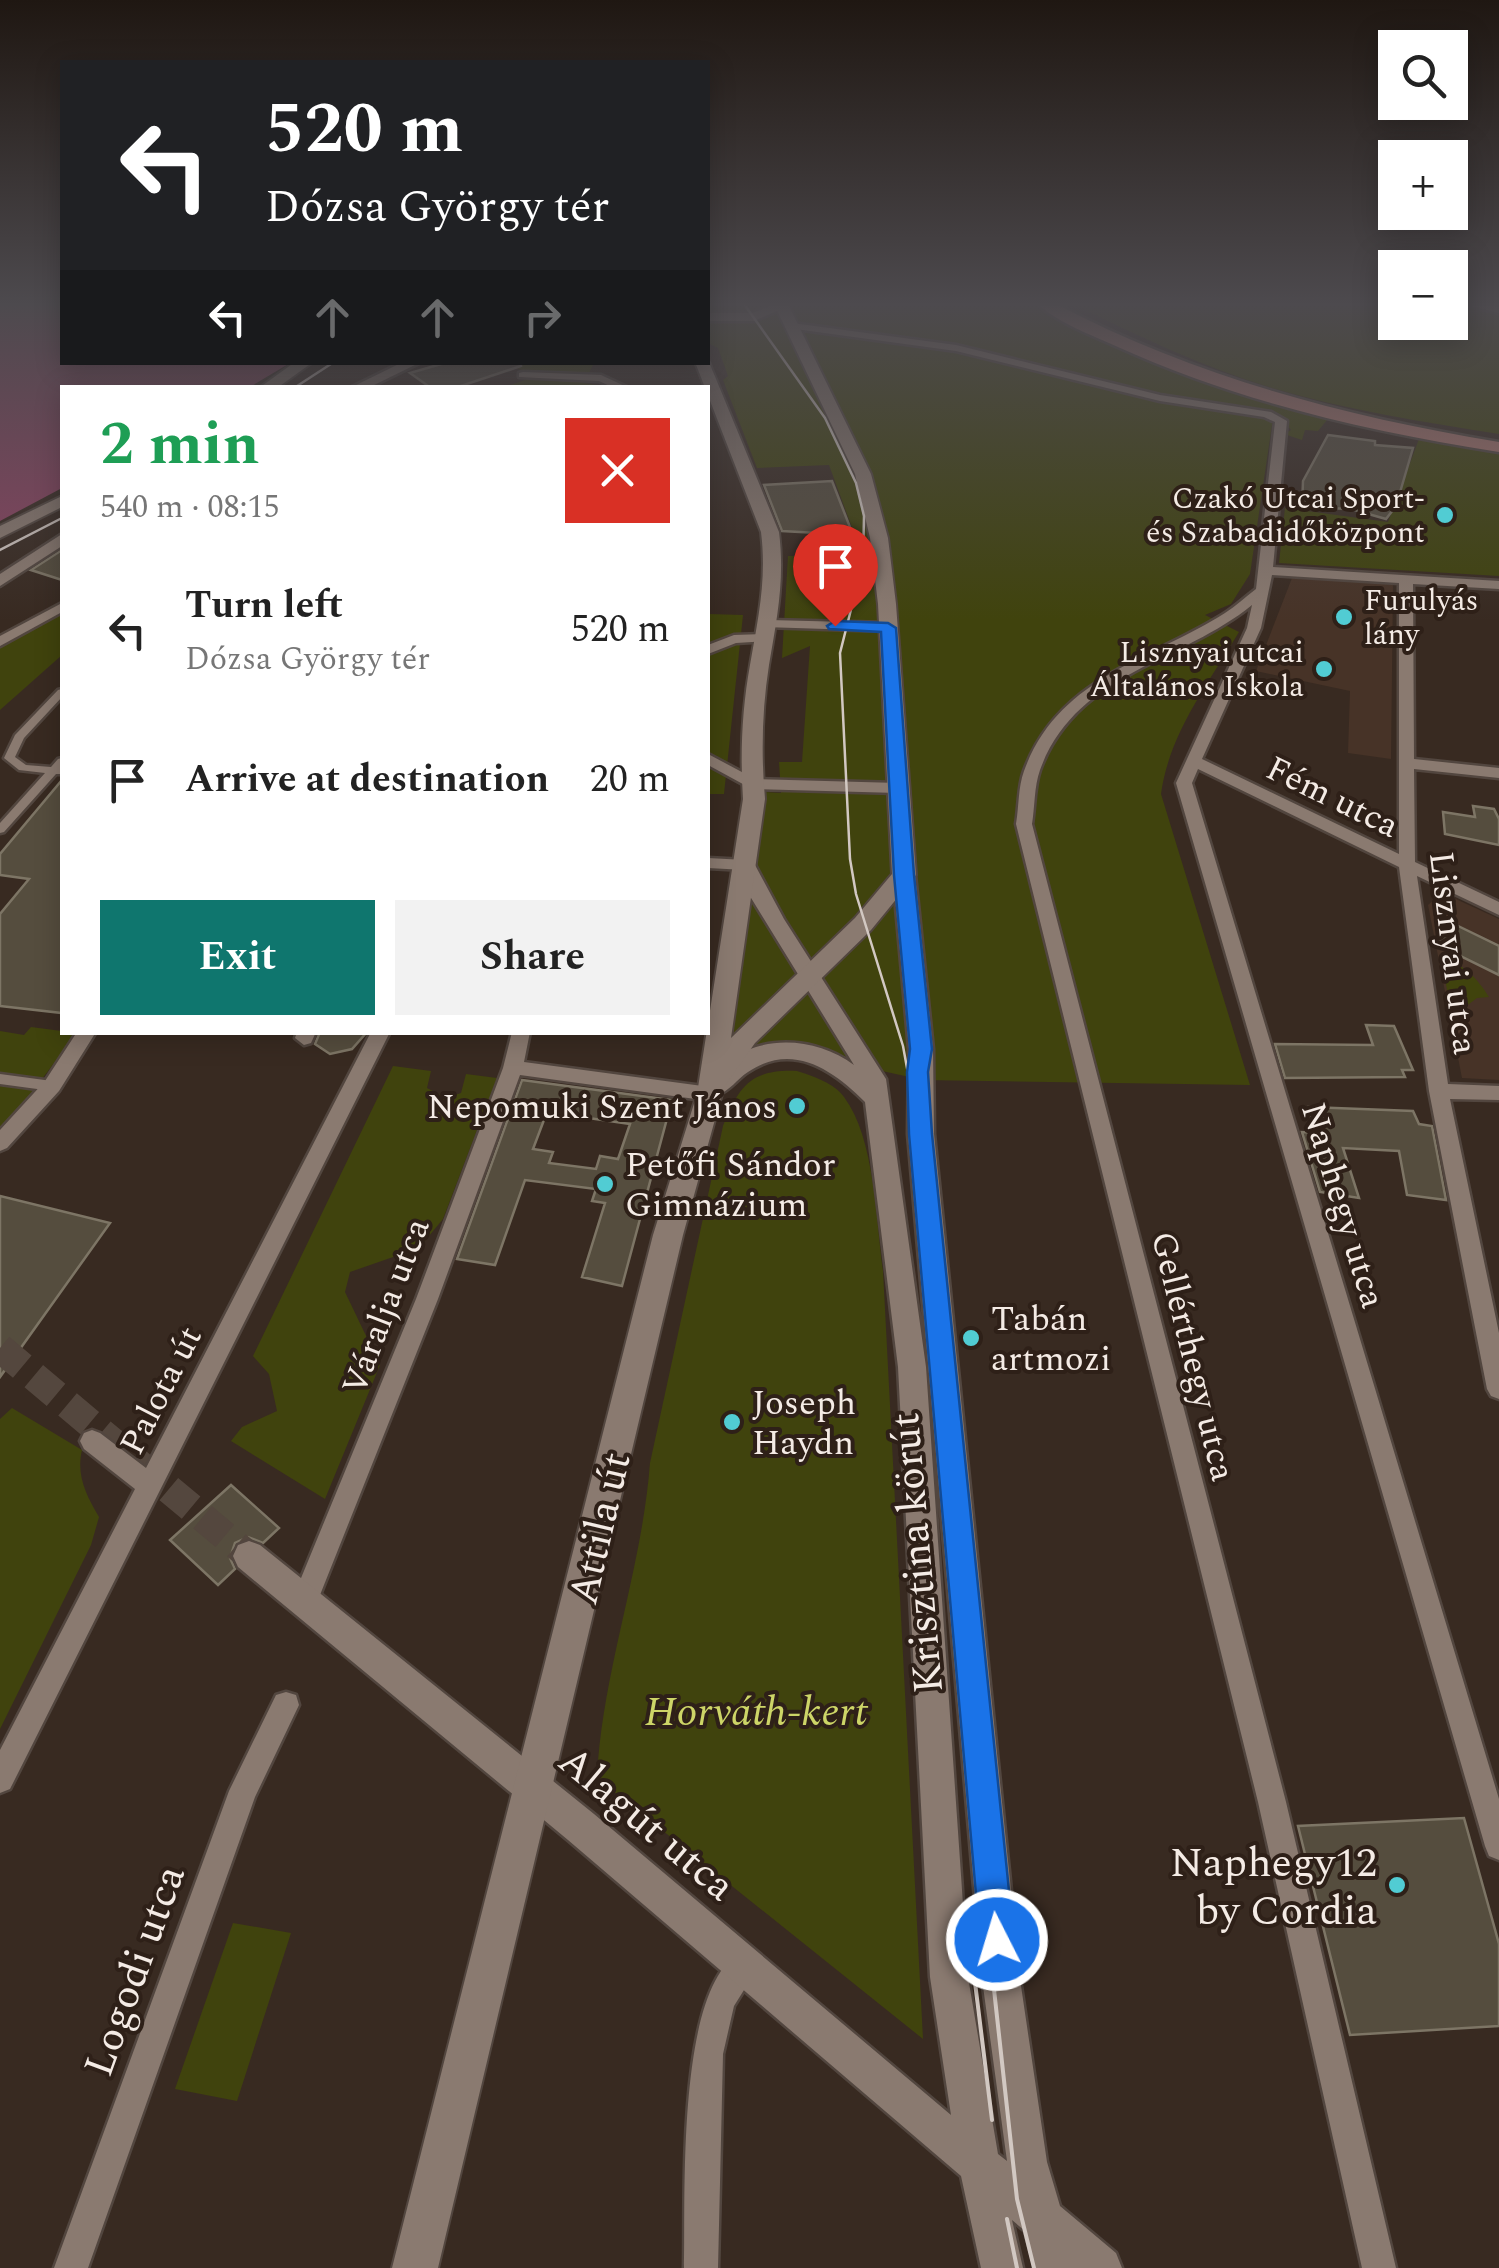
<!DOCTYPE html>
<html lang="en">
<head>
<meta charset="utf-8">
<style>
	:root { --surface:#fff; --page:#f2f2f2; --text:#222; --muted:#767676; --accent:#0f766e }
	body { margin:0; font-family:Spectral,serif; background:var(--page); color:var(--text); height:100vh; display:flex; flex-direction:column; font-size:38px; white-space:nowrap }
	* { box-sizing:border-box; margin:0 }
	p { font-size:32px; color:var(--muted) }
	.icon { flex:none; width:55px; height:55px; fill:none; stroke:currentColor; stroke-width:2; stroke-linecap:round; stroke-linejoin:round }
	.map { position:relative; flex:1; overflow:hidden }
	.sheet { position:absolute; left:60px; top:385px; width:650px; height:650px; display:flex; flex-direction:column; background:var(--surface); border-radius:0px; box-shadow:0 5px 25px #0003 }
	.sheet>* { flex:none }
	.banner { position:absolute; left:60px; top:60px; width:650px; height:305px; border-radius:0px; box-shadow:0 5px 25px #0003; background:#202124; color:#fff; overflow:hidden }
	.buttons { position:absolute; left:1378px; top:30px; display:grid; gap:20px }
	.buttons a { display:grid; place-items:center; width:90px; height:90px; border-radius:0px; background:var(--surface); box-shadow:0 5px 25px #0003; font-size:50px }
	.pin { position:absolute; display:grid; place-items:center; width:85px; height:85px; color:#fff; margin:-102px -42px; border-radius:50% 50% 50% 0; rotate:-45deg; box-shadow:0 0 10px #0007 }
	.pin .icon { rotate:45deg }
	.me { position:absolute; width:110px; margin:-55px; rotate:355deg; stroke-linejoin:round; filter:drop-shadow(0 0 8px #0008) }
	.turn { display:flex; align-items:center; gap:35px; height:210px; padding:0 40px; font-size:45px }
	.turn .icon { width:130px; height:130px; stroke-width:2.5 }
	.turn b { display:block; font-size:70px; line-height:85px }
	.lanes { display:flex; align-items:center; height:95px; padding:0 40px; background:#0003; justify-content:center; gap:50px; direction:ltr }
	.lanes .off { opacity:.35 }
	.round { display:grid; place-items:center; flex:none; width:105px; height:105px; border-radius:0px; background:var(--page) }
	.head { display:flex; align-items:center; justify-content:space-between; height:170px; padding:0 40px }
	h1 { font-size:60px; font-weight:700; line-height:75px; color:#1e9e55 }
	.primary-button { display:flex; gap:20px; margin-top:auto; padding:20px 40px }
	.primary-button a { flex:1; height:115px; border-radius:0px; background:var(--accent); color:#fff; font-size:40px; font-weight:700; line-height:115px; text-align:center }
	.primary-button a+a { background:var(--page); color:var(--text) }
	ul { padding:0; list-style:none }
	li { display:flex; align-items:center; gap:30px; height:150px; padding:0 40px }
	li div { flex:1 }
	li b { display:block; font-size:38px }
	li em { font-style:normal }
	.map>svg:first-child { display:block }
	.built { fill:#473327 }
	.green { fill:#40430d }
	.water { fill:#8b4361 }
	.building { fill:#554d3e; stroke:#7d7565; stroke-width:2.5; fill-rule:evenodd }
	.lines { fill:none; stroke-linecap:round; stroke-linejoin:round }
	.tertiary-tunnel { stroke:#54473e; stroke-width:29; stroke-dasharray:29 15; stroke-linecap:butt }
	.pedestrian-casing { stroke:#52463f; stroke-width:5 }
	.minor-casing { stroke:#52463f; stroke-width:5 }
	.tertiary-casing { stroke:#52463f; stroke-width:5 }
	.secondary-casing { stroke:#52463f; stroke-width:4 }
	.primary-casing { stroke:#52463f; stroke-width:5 }
	.pedestrian { fill:#8a7a70; fill-rule:evenodd }
	.minor { fill:#8a7a70; fill-rule:evenodd }
	.tertiary { fill:#8a7a70; fill-rule:evenodd }
	.secondary { fill:#8a7a70; fill-rule:evenodd }
	.primary { fill:#ac7770; fill-rule:evenodd }
	.tram-far1 { stroke:#d2c8c2; stroke-width:2.5 }
	.tram { stroke:#d2c8c2; stroke-width:4 }
	.route { fill:#1a73e8; stroke:#114b97; stroke-width:2.5 }
	.poi-dot { fill:#51ccd3; stroke:#2e2018; stroke-width:4 }
	.labels { text-anchor:middle; stroke-width:8; stroke-linejoin:round; paint-order:stroke }
	.far-poi-label { font-size:30px; fill:#f4ebe5; stroke:#2e2018; text-anchor:end }
	.street-label { font-size:35px; fill:#f4ebe5; stroke:#2e2018 }
	.poi-label { font-size:35px; fill:#f4ebe5; stroke:#2e2018; text-anchor:start }
	.near-street-label { font-size:42px; fill:#f4ebe5; stroke:#2e2018 }
	.near-park-label { font-size:42px; font-style:italic; fill:#cdd567; stroke:#2e2018 }
	.near-poi-label { font-size:42px; fill:#f4ebe5; stroke:#2e2018; text-anchor:end }
</style>
</head>
<body>
<div class="map">
<svg width="1499" height="2268" viewBox="0 0 1499 2268">
	<rect width="100%" height="100%" fill="#382a21"/>
	<!-- built -->
	<g class="built">
		<polygon points="1292,578 1393,584 1391,759 1348,753 1350,691 1256,671"/>
		<polygon points="1447,895 1499,919 1499,1080 1462,1078 1428,905 1437,897"/>
	</g>
	<!-- green -->
	<g class="green">
		<path d="M708,304H1038L1211,384L1327,420L1318,431L1305,430L1302,440L1284,434L1291,430L1280,417L1273,418L1250,574L1231,604L1205,615L1239,632C1208,684 1169,734 1161,794L1250,1085L923,1080L855,1065L833,1053L791,1043L754,1051L729,1039L764,792L781,793L779,762H802L810,646L782,658L788,556L848,555L854,533L829,465L757,468L723,380L728,376L718,348L708,343Z"/>
		<path d="M1073,304H1395V322H1450V304L1499,313V434C1423,422 1346,410 1272,388C1203,367 1138,336 1073,304Z"/>
		<polygon points="522,362 594,363 584,383 614,388 501,388 525,380 527,373 511,365"/>
		<polygon points="1419,439 1499,454 1499,576 1279,563 1285,508 1388,522"/>
		<polygon points="62,613 62,655 0,710 0,647"/>
		<polygon points="708,614 743,615 724,794 708,794"/>
		<path d="M1441,959C1462,962 1478,979 1489,997L1477,998L1465,1007L1450,1005Z"/>
		<polygon points="31,1027 77,1033 0,1134 0,1031 24,1035"/>
		<polygon points="393,1066 431,1071 427,1088 446,1098 461,1093 466,1074 497,1078 443,1219 419,1248 350,1272 345,1292 380,1365 325,1499 231,1441 242,1427 277,1411 269,1374 253,1356"/>
		<path d="M797,1071C813,1076 834,1083 844,1097C875,1138 876,1221 883,1271L923,2039L597,1778C602,1672 642,1570 650,1463L723,1126C739,1086 751,1069 797,1071Z"/>
		<path d="M12,1408L82,1450C76,1475 86,1495 99,1517L91,1545L0,1729V1419Z"/>
		<polygon points="233,1923 291,1933 237,2101 175,2089"/>
	</g>
	<!-- water -->
	<polygon class="water" points="0,304 62,304 62,362 290,363 250,387 62,388 62,488 0,521"/>
	<!-- building -->
	<g class="building">
		<polygon points="448,362 520,362 521,366 455,388 431,388 410,373"/>
		<polygon points="1328,435 1375,441 1375,445 1413,448 1396,506 1386,519 1351,509 1302,507 1303,481"/>
		<polygon points="832,481 853,535 782,531 764,485"/>
		<polygon points="62,550 62,580 31,570"/>
		<polygon points="62,780 62,1013 0,1006 0,914 29,879 0,875 0,854"/>
		<polygon points="1473,806 1494,809 1499,819 1499,845 1445,834 1443,812 1475,817"/>
		<polygon points="1454,924 1499,946 1499,975 1434,943"/>
		<polygon points="1366,1025 1394,1026 1413,1070 1402,1070 1405,1077 1285,1078 1275,1044 1373,1045"/>
		<polygon points="320,1032 367,1032 352,1049 330,1054 315,1044"/>
		<path d="M522,1080L672,1100L622,1286L582,1277L605,1203L592,1201L596,1189L525,1180L495,1265L457,1259ZM547,1112L630,1124L618,1159L600,1156L596,1169L549,1163L553,1152L533,1149Z"/>
		<polygon points="1309,1107 1413,1111 1419,1124 1432,1126 1446,1200 1407,1195 1399,1151 1343,1148 1359,1198 1320,1192 1302,1132 1317,1133"/>
		<polygon points="0,1196 110,1223 0,1377"/>
		<polygon points="231,1485 279,1528 263,1543 248,1537 235,1543 230,1558 235,1569 218,1585 170,1540"/>
		<polygon points="1464,1818 1499,1944 1499,2026 1350,2035 1298,1826"/>
	</g>
	<g class="lines">
		<!-- tertiary-tunnel -->
		<polyline class="tertiary-tunnel" points="0,1348 249,1556"/>
		<defs>
			<g id="pedestrian">
				<polygon points="62,689 62,697 24,738 15,757 26,765 51,767 58,759 62,758 62,774 56,774 4,832 0,833 0,823 45,773 19,770 4,758 15,735 58,690"/>
				<polygon points="0,1074 52,1081 59,1086 52,1091 0,1084"/>
			</g>
			<g id="minor">
				<polygon points="1469,304 1499,307 1499,313 1471,306"/>
				<path d="M792,323L956,345L1160,395L1271,412L1287,421L1273,567L1499,581V589L1413,584L1414,759L1499,768V778L1414,769L1415,862L1499,902V915L1417,876L1448,1084L1499,1086V1100L1450,1099L1499,1333V1399L1491,1396L1487,1389L1429,1091L1399,867L1198,769L1192,783L1499,1799V1860L1489,1856L1485,1846L1176,783L1247,628L1252,605C1181,663 1076,672 1040,770C1034,787 1035,806 1032,824L1286,1802L1396,2268H1362L1258,1802L1016,824C1019,807 1018,787 1024,771C1058,677 1151,660 1225,613C1236,606 1245,597 1256,589L1275,422L1264,417L1160,401L956,351L788,328ZM1272,575L1399,583V854L1202,759L1261,628Z"/>
				<polygon points="523,372 601,375 629,388 614,388 599,381 519,377 519,373"/>
				<polygon points="62,603 62,612 0,646 0,636"/>
				<polygon points="769,620 889,623 896,627 889,631 764,627 764,621"/>
				<polygon points="765,634 770,635 770,641 736,643 708,654 708,645 734,635"/>
				<polygon points="708,754 755,779 898,783 906,788 898,793 752,789 708,765"/>
				<polygon points="708,858 745,860 753,865 745,870 708,868"/>
				<polygon points="77,1032 96,1032 59,1091 7,1148 0,1151 0,1130 45,1081"/>
				<polygon points="297,1032 316,1032 311,1043 304,1045 295,1038"/>
				<polygon points="371,1032 390,1032 10,1789 0,1793 0,1750 135,1489 84,1449 80,1441 84,1433 92,1430 100,1433 146,1468"/>
				<polygon points="512,1032 530,1032 524,1062 710,1087 720,1094 710,1101 520,1075 438,1299 318,1600 314,1609 305,1612 296,1609 292,1600 416,1299 503,1068"/>
				<polygon points="286,1692 296,1695 299,1705 255,1797 88,2268 54,2268 229,1791 276,1695"/>
				<path d="M744,1951L755,1955L759,1966L734,2006L723,2054L718,2268H684C686,2200 675,1980 744,1951Z"/>
			</g>
			<g id="tertiary">
				<polygon points="776,304 788,306 754,321 708,321 708,313 752,313"/>
				<polygon points="403,362 421,362 368,388 350,388"/>
				<polygon points="62,534 62,546 0,586 0,574"/>
				<path d="M745,858L755,865L784,919L886,1079L926,1367L968,1977L998,2154L1007,2161L982,1979L908,1134L909,1049L893,875L904,868L915,875L933,1049L934,1134L1020,1979L1047,2162L1060,2206L1116,2253L1122,2268H1035L1025,2231L1012,2220L1023,2268H981L961,2176L568,1840L238,1567L233,1556L238,1545L249,1541L260,1545L594,1814L951,2115L930,1977L898,1367L865,1102C832,1069 792,1042 748,1072C737,1079 730,1091 717,1095L705,1086C737,1034 808,1031 854,1065L748,893L735,865Z"/>
			</g>
			<g id="secondary">
				<path d="M774,304H788L871,474L888,538L896,604L916,875L871,930L755,1043L724,1087L683,1235L438,2268H392L653,1235L697,1094L743,799C740,755 742,709 750,665C758,619 767,579 761,532L695,362H709L779,532C785,579 777,619 769,665C762,709 761,755 765,799L731,1038L855,918L892,874L878,604L870,538L855,474Z"/>
				<polygon points="295,362 313,362 277,388 259,388"/>
				<polygon points="62,496 62,507 0,538 0,526"/>
			</g>
			<path id="primary" d="M1038,304H1056C1196,377 1343,416 1499,442V452C1368,431 1239,402 1118,347C1092,335 1058,323 1038,304Z"/>
		</defs>
		<!-- pedestrian casing -->
		<use href="#pedestrian" class="pedestrian-casing"/>
		<!-- minor casing -->
		<use href="#minor" class="minor-casing"/>
		<!-- tertiary casing -->
		<use href="#tertiary" class="tertiary-casing"/>
		<!-- secondary casing -->
		<use href="#secondary" class="secondary-casing"/>
		<!-- primary casing -->
		<use href="#primary" class="primary-casing"/>
		<!-- pedestrian -->
		<use href="#pedestrian" class="pedestrian"/>
		<!-- minor -->
		<use href="#minor" class="minor"/>
		<!-- tertiary -->
		<use href="#tertiary" class="tertiary"/>
		<!-- secondary -->
		<use href="#secondary" class="secondary"/>
		<!-- primary -->
		<use href="#primary" class="primary"/>
		<!-- tram-far1 -->
		<g class="tram-far1">
			<polyline points="744,304 825,418 856,483 864,516 863,562 840,653 850,859 856,894 903,1046 913,1101 918,1220 958,1663"/>
			<polyline points="294,388 334,362"/>
			<polyline points="0,550 62,518"/>
		</g>
		<!-- tram -->
		<g class="tram">
			<polyline points="958,1661 1017,2199 1034,2268"/>
			<polyline points="970,1942 992,2120"/>
			<polyline points="1007,2219 1017,2268"/>
		</g>
	</g>
	<!-- sky -->
	<linearGradient id="sky" x2="0" y2="1"><stop stop-color="#1f1712"/><stop offset="0.49" stop-color="#4d4a4e"/><stop offset="1" stop-color="#4d4a4e" stop-opacity="0"/></linearGradient>
	<rect width="1499" height="621" fill="url(#sky)"/>
	<!-- route -->
	<polygon class="route" points="835,621 888,623 896,628 914,875 932,1049 928,1072 932,1134 1014,1940 1009,1952 997,1957 985,1952 980,1940 909,1134 907,1072 910,1049 894,875 881,632 829,629 827,626"/>
	<!-- markers -->
	<g class="poi-dot">
		<circle cx="1445" cy="515" r="10"/>
		<circle cx="1344" cy="617" r="10"/>
		<circle cx="1324" cy="669" r="10"/>
		<circle cx="797" cy="1106" r="10"/>
		<circle cx="605" cy="1184" r="10"/>
		<circle cx="971" cy="1338" r="10"/>
		<circle cx="732" cy="1422" r="10"/>
		<circle cx="1397" cy="1885" r="10"/>
	</g>
	<g class="labels">
		<!-- far-poi labels -->
		<g class="far-poi-label">
			<text x="1425" y="508">Czakó Utcai Sport-<tspan x="1425" dy="34">és Szabadidőközpont</tspan></text>
			<text x="1364" y="610" text-anchor="start">Furulyás<tspan x="1364" dy="34">lány</tspan></text>
			<text x="1304" y="662">Lisznyai utcai<tspan x="1304" dy="34">Általános Iskola</tspan></text>
		</g>
		<!-- street labels -->
		<g class="street-label">
			<text transform="translate(1333 796) rotate(26)" y="12">Fém utca</text>
			<text transform="translate(1454 953) rotate(83)" y="12">Lisznyai utca</text>
			<text transform="translate(1344 1205) rotate(73)" y="12">Naphegy utca</text>
			<text transform="translate(385 1306) rotate(-69)" y="12">Váralja utca</text>
			<text transform="translate(1194 1356) rotate(76)" y="12">Gellérthegy utca</text>
			<text transform="translate(160 1390) rotate(-63)" y="12">Palota út</text>
		</g>
		<!-- poi labels -->
		<g class="poi-label">
			<text x="777" y="1118" text-anchor="end">Nepomuki Szent János</text>
			<text x="625" y="1176">Petőfi Sándor<tspan x="625" dy="40">Gimnázium</tspan></text>
			<text x="991" y="1330">Tabán<tspan x="991" dy="40">artmozi</tspan></text>
			<text x="752" y="1414">Joseph<tspan x="752" dy="40">Haydn</tspan></text>
		</g>
		<!-- near-street labels -->
		<g class="near-street-label">
			<text transform="translate(598 1528) rotate(-77)" y="15">Attila út</text>
			<text transform="translate(915 1553) rotate(-95)" y="15">Krisztina körút</text>
			<text transform="translate(648 1822) rotate(40)" y="15">Alagút utca</text>
			<text transform="translate(133 1970) rotate(-70)" y="15">Logodi utca</text>
		</g>
		<!-- near-park labels -->
		<g class="near-park-label">
			<text x="756" y="1725">Horváth-kert</text>
		</g>
		<!-- near-poi labels -->
		<g class="near-poi-label">
			<text x="1377" y="1876">Naphegy12<tspan x="1377" dy="48">by Cordia</tspan></text>
		</g>
	</g>
</svg>
<div class="buttons">
<a><svg class="icon" aria-label="search" viewBox="0 0 24 24"><circle cx="10" cy="10" r="6"/><path d="M15 15l6 6"/></svg></a>
<a>+</a>
<a>−</a>
</div>
<div class="pin" style="left:835px;top:626px;background:#d93025"><svg class="icon" aria-label="arrive" viewBox="0 0 24 24"><path d="M6 21V4h12l-3 4 3 4H6"/></svg></div>
<svg class="me" style="left:997px;top:1940px" viewBox="-20 -20 40 40"><circle r="17" fill="#1a73e8" stroke="#fff" stroke-width="3"/><path d="M0-11L8 9 0 5-8 9z" fill="#fff"/></svg>
<div class="banner">
<div class="turn"><svg class="icon" aria-label="left" viewBox="0 0 24 24"><path d="M17 20v-9H6M10 6l-5 5 5 5"/></svg><div><b>520 m</b>Dózsa György tér</div></div>
<div class="lanes"><svg class="icon" aria-label="left" viewBox="0 0 24 24"><path d="M17 20v-9H6M10 6l-5 5 5 5"/></svg><svg class="icon off" aria-label="ahead" viewBox="0 0 24 24"><path d="M12 20V5M6 11l6-6 6 6"/></svg><svg class="icon off" aria-label="ahead" viewBox="0 0 24 24"><path d="M12 20V5M6 11l6-6 6 6"/></svg><svg class="icon off" aria-label="right" viewBox="0 0 24 24"><path d="M7 20v-9h11M14 6l5 5-5 5"/></svg></div>
</div>
<section class="sheet">
<div class="head"><div><h1>2 min</h1><p>540 m · 08:15</p></div><a class="round" style="background:#d93025;color:#fff"><svg class="icon" aria-label="close" viewBox="0 0 24 24"><path d="M6 6l12 12M18 6L6 18"/></svg></a></div>
<ul>
<li><svg class="icon" aria-label="left" viewBox="0 0 24 24"><path d="M17 20v-9H6M10 6l-5 5 5 5"/></svg><div><b>Turn left</b><p>Dózsa György tér</p></div><em>520 m</em></li>
<li><svg class="icon" aria-label="arrive" viewBox="0 0 24 24"><path d="M6 21V4h12l-3 4 3 4H6"/></svg><div><b>Arrive at destination</b></div><em>20 m</em></li>
</ul>
<div class="primary-button"><a>Exit</a><a>Share</a></div>
</section>
</div>
</body>
</html>
